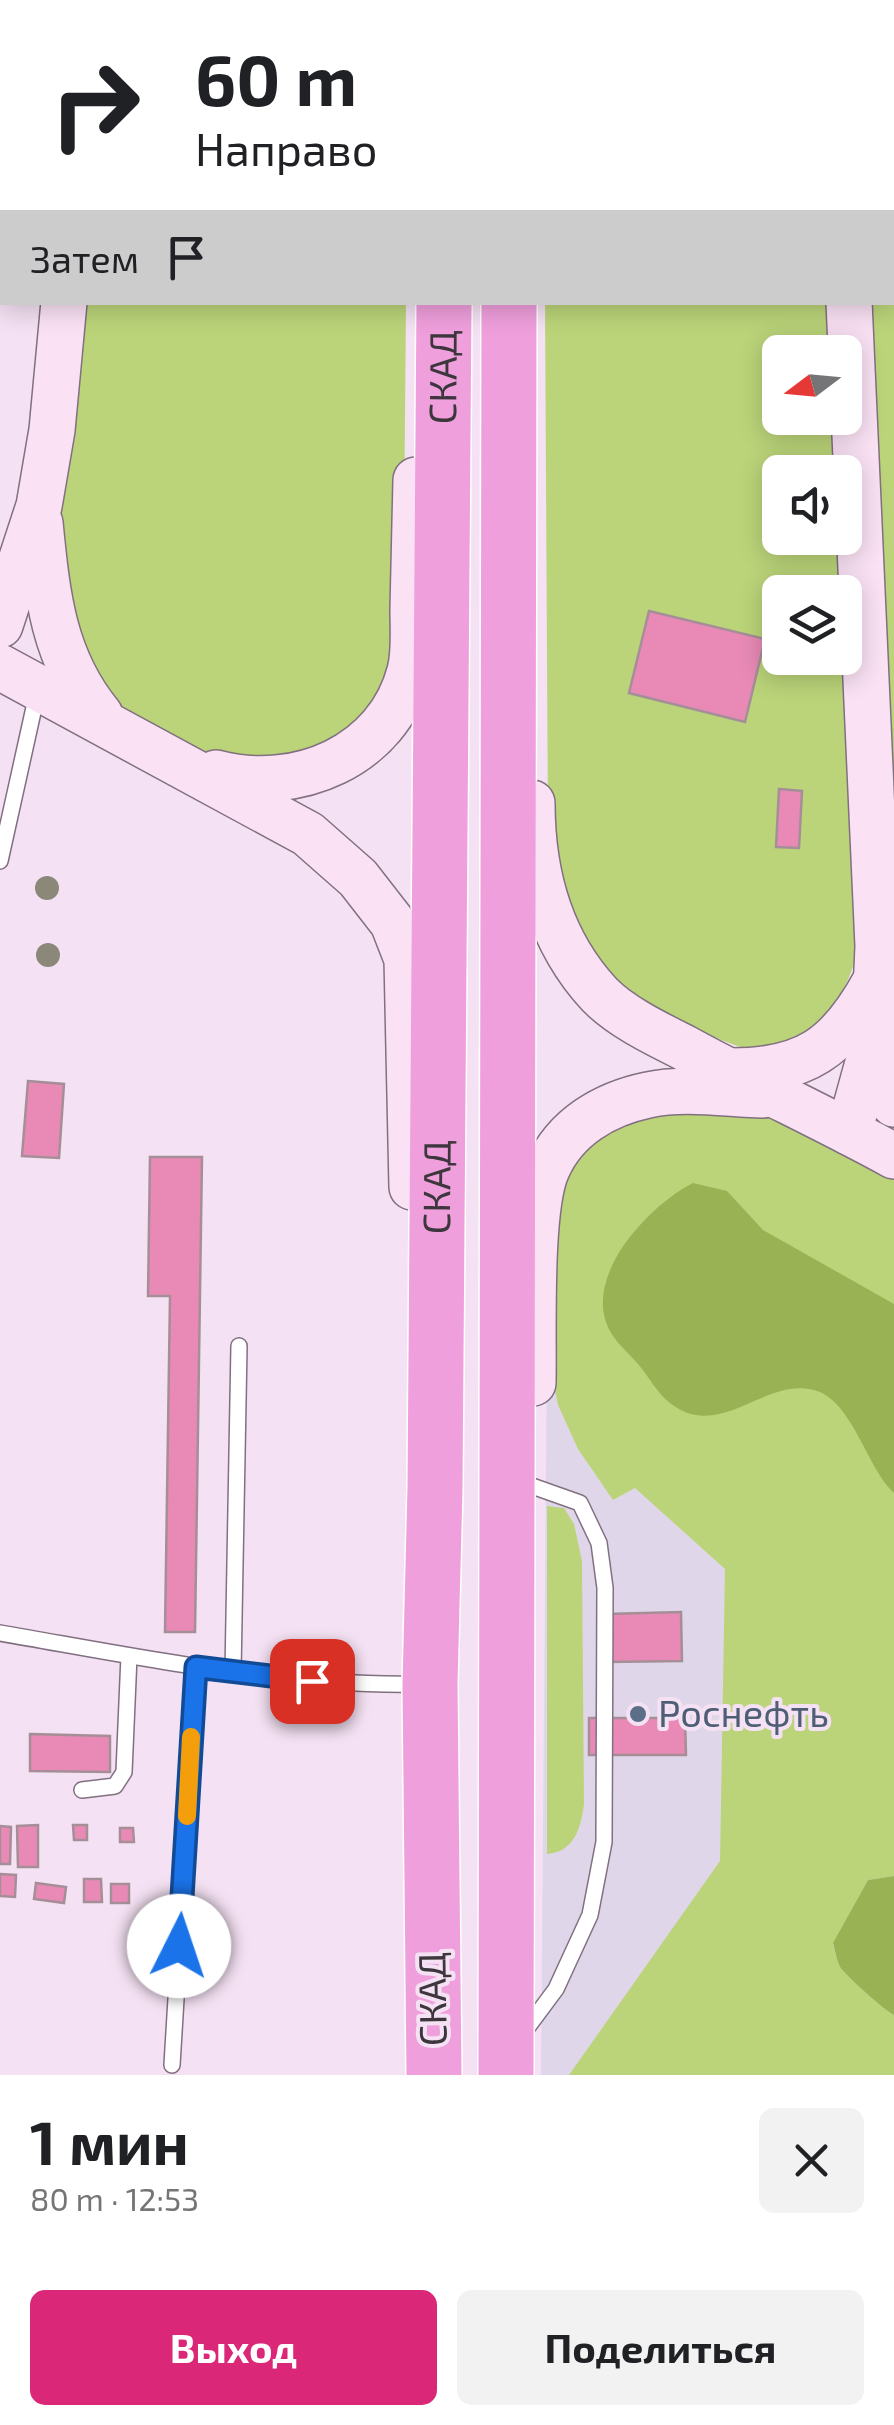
<!DOCTYPE html>
<html lang="ru">
<head>
<meta charset="utf-8">
<style>
	:root { --surface:#fff; --page:#f2f2f2; --text:#202124; --muted:#757577; --accent:#db2777 }
	body { margin:0; font-family:"Exo 2",sans-serif; background:var(--page); color:var(--text); height:100vh; display:flex; flex-direction:column; font-size:38px; white-space:nowrap }
	* { box-sizing:border-box; margin:0 }
	p { font-size:32px; color:var(--muted) }
	.icon { flex:none; width:55px; height:55px; fill:none; stroke:currentColor; stroke-width:2; stroke-linecap:round; stroke-linejoin:round }
	.map { position:relative; height:2075px; overflow:hidden }
	.details { display:flex; flex-direction:column; background:var(--surface); flex:1 }
	.details>* { flex:none }
	.hud { position:absolute; left:0px; top:0px; width:895px; height:305px; box-shadow:0 5px 25px #0003; background:#fff; color:var(--text); overflow:hidden }
	.needle { width:65px; rotate:254deg }
	.buttons { position:absolute; left:762px; top:335px; display:grid; gap:20px }
	.buttons a { display:grid; place-items:center; width:100px; height:100px; border-radius:15px; background:var(--surface); box-shadow:0 5px 25px #0003; font-size:50px }
	.pin { position:absolute; display:grid; place-items:center; width:85px; height:85px; color:#fff; margin:-42px; border-radius:20px; box-shadow:0 5px 15px #0006 }
	.me { position:absolute; width:110px; margin:-55px; rotate:4deg; stroke-linejoin:round; filter:drop-shadow(0 0 8px #0008) }
	.turn { display:flex; align-items:center; gap:35px; height:210px; padding:0 30px; font-size:45px }
	.turn .icon { width:130px; height:130px; stroke-width:2.5 }
	.turn b { display:block; font-size:70px; line-height:85px }
	.then { display:flex; align-items:center; height:95px; padding:0 30px; background:#0003; gap:20px; font-size:38px }
	.round { display:grid; place-items:center; flex:none; width:105px; height:105px; border-radius:15px; background:var(--page) }
	.overview { display:flex; align-items:center; justify-content:space-between; height:170px; padding:0 30px }
	h1 { font-size:60px; font-weight:700; line-height:75px }
	.cta { display:flex; gap:20px; margin-top:auto; padding:20px 30px }
	.cta a { flex:1; height:115px; border-radius:15px; background:var(--accent); color:#fff; font-size:40px; font-weight:700; line-height:115px; text-align:center }
	.cta a+a { background:var(--page); color:var(--text) }
	.map>svg:first-child { display:block }
	.commercial { fill:#e0d6e9 }
	.green { fill:#bbd479; fill-rule:evenodd }
	.forest { fill:#99b253 }
	.building { fill:#e88ab5; stroke:#a68e98; stroke-width:2.5 }
	.lines { fill:none; stroke-linecap:round; stroke-linejoin:round }
	.lane-casing { stroke:#817080; stroke-width:18 }
	.secondary-casing { stroke:#817080; stroke-width:48 }
	.highway-casing { stroke:#fff; stroke-width:58 }
	.lane { stroke:#fff; stroke-width:15 }
	.secondary { stroke:#fae2f4; stroke-width:45 }
	.highway { stroke:#ef9fdc; stroke-width:55 }
	.tree { fill:#8b887a }
	.route-casing { stroke:#114b97; stroke-width:25 }
	.route { stroke:#1a73e8; stroke-width:18 }
	.slow { stroke:#f59e0b; stroke-width:18 }
	.service-dot { fill:#5c6f8a; stroke:#f4e1f3; stroke-width:4 }
	.labels { text-anchor:middle; stroke-width:8; stroke-linejoin:round; paint-order:stroke }
	.street-label { font-size:38px; fill:#3d363d; stroke:#f4e1f3 }
	.service-label { font-size:38px; fill:#4e5e75; stroke:#f4e1f3; text-anchor:start }
</style>
</head>
<body>
<div class="map">
<svg width="894" height="2075" viewBox="0 0 894 2075">
	<rect width="100%" height="100%" fill="#f4e1f3"/>
	<!-- commercial -->
	<polygon class="commercial" points="547,1348 737,1564 729,1864 591,2075 541,2075"/>
	<!-- green -->
	<g class="green">
		<polygon points="110,0 408,0 109,2"/>
		<path d="M543,0H894V967L857,954C843,1003 823,1020 784,1051L745,1049L662,1017L615,988L580,949L548,832L545,303L892,302V2ZM780,352H845V418H780ZM780,472H845V538H780ZM780,592H845V658H780Z"/>
		<polygon points="81,303 406,303 403,643 399,669 334,751 216,760 119,713 87,674 57,549"/>
		<path d="M640,1107L761,1112L894,1171V1876L868,1880L833,1944C835,1951 837,1961 840,1967C844,1974 886,2012 894,2015V2075H569L720,1861L725,1569L635,1488L613,1500L578,1449L558,1405L547,1348L551,1204L582,1141Z"/>
		<path d="M547,1506L564,1508L574,1524L582,1561L584,1804C581,1828 574,1852 547,1854Z"/>
	</g>
	<!-- forest -->
	<g class="forest">
		<path d="M693,1183L727,1191L763,1230L894,1304V1493C867,1468 853,1403 817,1391C771,1376 730,1430 685,1412C660,1401 654,1383 638,1364C626,1350 612,1340 606,1322C588,1270 651,1204 693,1183Z"/>
		<path d="M894,1876V2015C886,2012 844,1974 840,1967C837,1961 835,1951 833,1943L868,1880Z"/>
	</g>
	<!-- building -->
	<g class="building">
		<polygon points="649,611 765,639 745,722 629,693"/>
		<polygon points="779,789 802,791 799,848 776,847"/>
		<polygon points="28,1081 64,1084 59,1158 22,1156"/>
		<polygon points="150,1157 202,1157 195,1632 165,1632 170,1296 148,1296"/>
		<polygon points="681,1612 682,1661 607,1662 606,1614"/>
		<polygon points="589,1718 685,1718 686,1755 589,1755"/>
		<polygon points="30,1734 110,1736 110,1772 30,1771"/>
		<polygon points="38,1825 38,1867 18,1867 17,1826"/>
		<polygon points="73,1825 87,1825 87,1840 74,1840"/>
		<polygon points="0,1826 11,1827 10,1864 0,1864"/>
		<polygon points="120,1828 133,1828 134,1842 120,1842"/>
		<polygon points="0,1874 16,1875 15,1897 0,1896"/>
		<polygon points="84,1879 101,1879 102,1902 84,1902"/>
		<polygon points="36,1883 66,1887 64,1903 34,1899"/>
		<rect x="111" y="1884" width="18" height="19"/>
	</g>
	<g class="lines">
		<defs>
			<g id="lane">
				<polyline points="0,861 37,694"/>
				<polyline points="515,1480 580,1503 599,1543 605,1588 604,1842 590,1915 556,1989 524,2032"/>
				<path d="M0,1633C139,1657 279,1687 421,1684"/>
				<polyline points="233,1672 239,1346"/>
				<polyline points="82,1790 115,1786 124,1772 129,1656"/>
				<polyline points="172,2065 196,1667"/>
			</g>
			<g id="secondary">
				<polyline points="835,0 835,2"/>
				<polyline points="93,2 93,0"/>
				<polyline points="849,302 878,946 874,1041 849,1132"/>
				<path d="M40,523C47,594 53,658 100,715"/>
				<polyline points="0,625 39,506 52,430 64,302"/>
				<polyline points="0,667 308,834 358,878 393,923 407,959 412,1187"/>
				<path d="M216,773C296,794 388,757 410,671C415,652 413,629 413,610C414,566 415,523 416,480"/>
				<path d="M532,803C532,872 550,941 599,994C620,1016 655,1033 683,1047C752,1085 825,1118 894,1156"/>
				<polyline points="874,1041 894,1104"/>
				<path d="M728,1071C805,1072 839,1048 875,982"/>
				<path d="M533,1383C534,1333 529,1210 547,1169C565,1127 605,1104 648,1095C683,1087 727,1094 763,1095"/>
			</g>
			<g id="highway">
				<polyline points="509,0 509,2"/>
				<polyline points="445,2 445,0"/>
				<path id="s1" d="M434,2075L430,1684L435,1488L444,302"/>
				<polyline points="506,2075 509,302"/>
			</g>
		</defs>
		<!-- lane casing -->
		<use href="#lane" class="lane-casing"/>
		<!-- secondary casing -->
		<use href="#secondary" class="secondary-casing"/>
		<!-- highway casing -->
		<use href="#highway" class="highway-casing"/>
		<!-- lane -->
		<use href="#lane" class="lane"/>
		<!-- secondary -->
		<use href="#secondary" class="secondary"/>
		<!-- highway -->
		<use href="#highway" class="highway"/>
	</g>
	<!-- trees -->
	<g class="tree">
		<circle cx="47" cy="888" r="12"/>
		<circle cx="48" cy="955" r="12"/>
	</g>
	<g class="lines">
		<defs>
			<polyline id="route" points="179,1946 196,1667 312,1681"/>
		</defs>
		<!-- route casing -->
		<use href="#route" class="route-casing"/>
		<!-- route -->
		<use href="#route" class="route"/>
		<!-- slow -->
		<polyline class="slow" points="187,1816 191,1737"/>
	</g>
	<!-- markers -->
	<circle class="service-dot" cx="638" cy="1714" r="10"/>
	<g class="labels">
		<!-- street labels -->
		<g class="street-label">
			<text dy="13" stroke="none"><textPath href="#s1" startOffset="1698">СКАД</textPath></text>
			<text dy="13" stroke="none"><textPath href="#s1" startOffset="888">СКАД</textPath></text>
			<text transform="translate(433 1999) rotate(-91)" y="13">СКАД</text>
		</g>
		<!-- service labels -->
		<g class="service-label">
			<text x="658" y="1727">Роснефть</text>
		</g>
	</g>
</svg>
<div class="buttons">
<a><svg class="needle" viewBox="-14 -14 28 28"><path d="M0-13l5 13h-10z" fill="#e53935"/><path d="M0 13l5-13h-10z" fill="#757577"/></svg></a>
<a><svg class="icon" aria-label="sound" viewBox="0 0 24 24"><path d="M4 9h4l5-4v14l-5-4H4zM17 9q2 3 0 6"/></svg></a>
<a><svg class="icon" aria-label="layers" viewBox="0 0 24 24"><path d="M12 4l9 5-9 5-9-5zM3 14l9 5 9-5"/></svg></a>
</div>
<div class="pin" style="left:312px;top:1681px;background:#d93025"><svg class="icon" aria-label="arrive" viewBox="0 0 24 24"><path d="M6 21V4h12l-3 4 3 4H6"/></svg></div>
<svg class="me" style="left:179px;top:1946px" viewBox="-20 -20 40 40"><circle r="19" fill="#fff"/><path d="M0-13L10 11 0 6-10 11z" fill="#1a73e8"/></svg>
<div class="hud">
<div class="turn"><svg class="icon" aria-label="right" viewBox="0 0 24 24"><path d="M7 20v-9h11M14 6l5 5-5 5"/></svg><div><b>60 m</b>Направо</div></div>
<div class="then">Затем<svg class="icon" aria-label="arrive" viewBox="0 0 24 24"><path d="M6 21V4h12l-3 4 3 4H6"/></svg></div>
</div>
</div>
<section class="details">
<div class="overview"><div><h1>1 мин</h1><p>80 m · 12:53</p></div><a class="round"><svg class="icon" aria-label="close" viewBox="0 0 24 24"><path d="M6 6l12 12M18 6L6 18"/></svg></a></div>
<div class="cta"><a>Выход</a><a>Поделиться</a></div>
</section>
</body>
</html>
